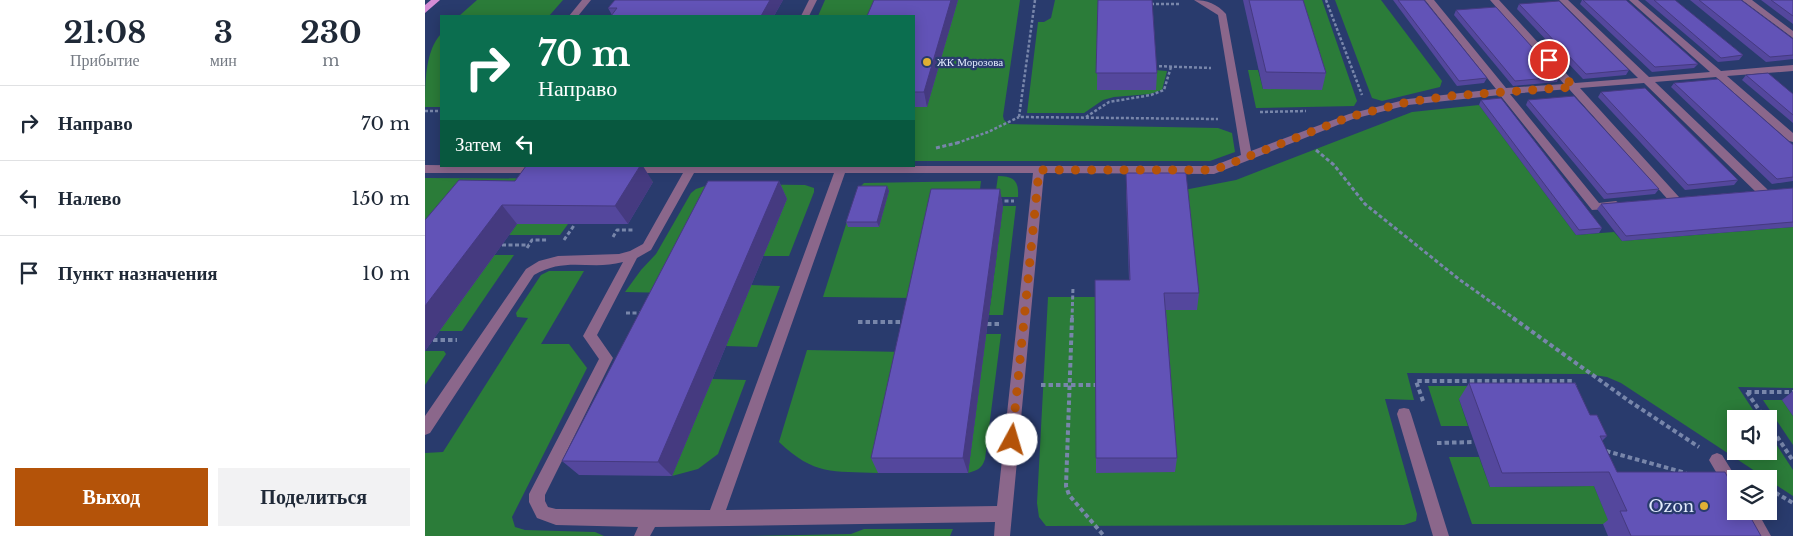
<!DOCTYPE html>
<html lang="ru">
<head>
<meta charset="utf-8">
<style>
	:root { --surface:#fff; --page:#f2f2f3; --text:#1f2937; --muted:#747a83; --line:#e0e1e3; --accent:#b45309 }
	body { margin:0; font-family:"Libre Baskerville",serif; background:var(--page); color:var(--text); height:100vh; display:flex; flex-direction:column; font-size:19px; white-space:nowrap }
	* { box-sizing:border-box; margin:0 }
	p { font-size:16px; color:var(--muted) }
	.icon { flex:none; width:28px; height:28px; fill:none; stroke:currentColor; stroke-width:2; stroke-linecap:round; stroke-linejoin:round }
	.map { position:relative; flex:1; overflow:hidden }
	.sheet { display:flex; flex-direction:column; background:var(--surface); width:425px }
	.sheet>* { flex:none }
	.hud { position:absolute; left:15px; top:15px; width:475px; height:152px; border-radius:0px; box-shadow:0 2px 12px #0003; background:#0b6e4f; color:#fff; overflow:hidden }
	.fabs { position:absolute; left:1302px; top:410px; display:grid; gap:10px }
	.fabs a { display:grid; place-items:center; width:50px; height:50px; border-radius:0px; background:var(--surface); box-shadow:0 2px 12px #0003; font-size:25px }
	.pin { position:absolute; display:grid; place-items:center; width:42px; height:42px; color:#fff; margin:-21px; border:2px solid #fff; border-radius:50%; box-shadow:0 1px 5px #0007 }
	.me { position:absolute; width:55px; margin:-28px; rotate:6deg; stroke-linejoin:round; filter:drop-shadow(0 0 4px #0008) }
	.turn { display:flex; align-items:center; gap:18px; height:105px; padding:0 15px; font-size:22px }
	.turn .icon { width:65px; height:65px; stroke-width:2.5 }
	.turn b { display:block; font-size:35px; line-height:42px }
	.then { display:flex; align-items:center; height:48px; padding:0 15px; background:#0003; gap:10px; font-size:19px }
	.eta { display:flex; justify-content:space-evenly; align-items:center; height:85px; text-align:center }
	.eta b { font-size:30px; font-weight:800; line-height:35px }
	.action { display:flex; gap:10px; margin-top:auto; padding:10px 15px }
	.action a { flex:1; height:58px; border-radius:0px; background:var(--accent); color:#fff; font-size:20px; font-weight:800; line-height:58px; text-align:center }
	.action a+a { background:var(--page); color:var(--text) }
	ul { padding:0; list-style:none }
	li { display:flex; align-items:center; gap:15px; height:75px; padding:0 15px; border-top:1px solid var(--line) }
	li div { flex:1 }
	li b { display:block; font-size:19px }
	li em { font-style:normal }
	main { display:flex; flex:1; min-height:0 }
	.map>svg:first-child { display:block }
	.green { fill:#2b7c39 }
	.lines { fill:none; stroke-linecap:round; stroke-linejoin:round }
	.path-far2 { stroke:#7886aa; stroke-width:2.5; stroke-dasharray:3 2; stroke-linecap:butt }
	.path-far1 { stroke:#7886aa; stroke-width:3; stroke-dasharray:4 2.5; stroke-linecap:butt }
	.path { stroke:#7886aa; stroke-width:4; stroke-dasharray:4.5 3; stroke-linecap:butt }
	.minor { fill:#8b678b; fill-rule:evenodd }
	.major { fill:#d58dd6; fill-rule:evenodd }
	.wall { fill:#54479d }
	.shaded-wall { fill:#453a80 }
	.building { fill:#6253b7; stroke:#453a80 }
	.route { stroke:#b45309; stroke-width:9; stroke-dasharray:0 16.2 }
	.poi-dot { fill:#e0b034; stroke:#293b6d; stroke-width:2 }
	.labels { text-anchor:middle; stroke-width:4.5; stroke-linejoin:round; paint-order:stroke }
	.far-poi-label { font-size:11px; fill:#e2ebfd; stroke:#293b6d; text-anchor:start }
	.near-poi-label { font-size:16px; fill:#e2ebfd; stroke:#293b6d; text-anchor:end }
</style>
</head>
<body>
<main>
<section class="sheet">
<div class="eta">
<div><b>21:08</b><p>Прибытие</p></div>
<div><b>3</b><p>мин</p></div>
<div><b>230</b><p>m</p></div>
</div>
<ul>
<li><svg class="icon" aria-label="right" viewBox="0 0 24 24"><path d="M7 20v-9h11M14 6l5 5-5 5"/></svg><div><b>Направо</b></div><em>70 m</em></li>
<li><svg class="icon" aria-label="left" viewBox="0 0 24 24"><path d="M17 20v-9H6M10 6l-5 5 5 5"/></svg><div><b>Налево</b></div><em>150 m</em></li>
<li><svg class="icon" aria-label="arrive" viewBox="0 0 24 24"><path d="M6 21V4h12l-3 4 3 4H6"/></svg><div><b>Пункт назначения</b></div><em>10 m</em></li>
</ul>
<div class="action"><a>Выход</a><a>Поделиться</a></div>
</section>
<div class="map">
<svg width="1368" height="536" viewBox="0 0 1368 536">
	<rect width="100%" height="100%" fill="#293b6d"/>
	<!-- green -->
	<g class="green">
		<polygon points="52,0 138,0 124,16 34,16"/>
		<polygon points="400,0 595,0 578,116 579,120 584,124 793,128 807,133 810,152 785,161 489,161 489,16 393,16"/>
		<polygon points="630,0 674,0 729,70 742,71 737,90 725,94 689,97 678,100 659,113 602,113 613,22 619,22 626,18"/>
		<polygon points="870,0 897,0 932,101 929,106 831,108 823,70 833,70 838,89"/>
		<polygon points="910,0 956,0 1017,81 1015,87 957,101 947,98"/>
		<path d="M16,34V107H0C0,83 0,51 16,34Z"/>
		<polygon points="1054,105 1151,235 1189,232 1197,241 1368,227 1368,388 1313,387 1334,419 1311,419 1311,451 1344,451 1344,433 1368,470 1368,496 1196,383 1182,377 1162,374 982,373 989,400 960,399 992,514 991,521 979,525 621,526 614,517 612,503 623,297 671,297 738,310 772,310 759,190 811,180 987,112"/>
		<path d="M573,176C589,176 594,181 593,197H570Z"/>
		<polygon points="0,178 226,179 228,182 118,181 0,260"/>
		<polygon points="556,181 553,206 491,298 398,297 432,190 439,183"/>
		<polygon points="286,184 380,185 389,188 389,192 364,256 338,256 361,199 245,293 200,292 216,270 231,254 266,193 271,189"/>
		<polygon points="578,206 591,206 578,315 564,315"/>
		<polygon points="92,224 143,224 135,235 84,235"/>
		<polygon points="69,255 89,255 37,331 14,331"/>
		<polygon points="124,271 159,271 116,344 144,344 162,368 87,517 90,527 100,530 170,532 179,536 0,536 0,453 18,452 103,318 92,317 91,313 116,275"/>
		<polygon points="326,285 355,286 332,347 301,346"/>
		<path d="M561,334H576L560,459C557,469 552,470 543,473Z"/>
		<path d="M382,350L479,352L453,473C407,471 390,476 354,442Z"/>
		<polygon points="0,351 19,351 21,354 0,385"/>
		<polygon points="287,379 321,380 293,454 273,469 247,476"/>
		<polygon points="1003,386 1137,386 1034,399 1043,426 1016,426"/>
		<polygon points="1338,400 1357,400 1368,416 1368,445"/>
		<polygon points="1024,457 1054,457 1065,487 1169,486 1185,524 1047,524"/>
		<polygon points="439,529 528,529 525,536 321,536 426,534"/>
	</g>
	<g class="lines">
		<!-- path-far2 -->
		<g class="path-far2">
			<polyline points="610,0 594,117 793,119"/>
			<polyline points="901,0 937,95"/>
			<polyline points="726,4 755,4"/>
			<polyline points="729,66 786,68"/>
			<polyline points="0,111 16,111"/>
			<polyline points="835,112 881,111"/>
			<polyline points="661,117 684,102 726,95 739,90 746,67"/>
			<polyline points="532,143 563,132 594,117"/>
		</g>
		<!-- path-far1 -->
		<g class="path-far1">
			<polyline points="511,148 536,142"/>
			<polyline points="891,150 909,165 940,204 1035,280 1090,319"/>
			<polyline points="573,201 589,201"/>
			<polyline points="188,237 192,230 208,230"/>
			<polyline points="139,240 150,224"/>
			<polyline points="77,245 104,245"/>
			<polyline points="102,248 107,240 122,240"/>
			<polyline points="201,313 217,313"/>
			<polyline points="647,319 648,287"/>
		</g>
		<!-- path -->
		<g class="path">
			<polyline points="647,318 641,486 644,495 679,536"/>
			<polyline points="1088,318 1204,401 1274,447"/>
			<polyline points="433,322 480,322"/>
			<polyline points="562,324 577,324"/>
			<polyline points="8,340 32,340"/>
			<polyline points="616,385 671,385"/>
			<polyline points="1322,392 1368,392"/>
			<polyline points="1322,392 1340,419"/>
			<polyline points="998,401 991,381 1147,381 1150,387"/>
			<polyline points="1344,424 1368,461"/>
			<polyline points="1012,443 1049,442"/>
			<polyline points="1181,451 1261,473"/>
			<polyline points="1344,489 1368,503"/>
		</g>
		<!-- minor -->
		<g class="minor">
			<polygon points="157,0 166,0 153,16 144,16"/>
			<polygon points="384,0 392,0 384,16 376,16"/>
			<path d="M769,0C782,0 792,4 801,14L826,151L924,114L983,99L1071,89L1000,0H1009L1081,88L1139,84L1065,0H1074L1150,83L1213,78L1134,0H1143L1224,77L1285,72L1204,0H1213L1296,71L1368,65V71L1302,76L1368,133V142L1364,141L1291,77L1230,82L1342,189L1344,192L1342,195H1334L1219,83L1155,88L1254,197L1256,200L1254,203H1246L1144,89L1085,94L1174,203L1191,201L1197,205L1195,208L1167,210L1075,95L983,105L928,119L789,174L619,173L585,536H569L570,522L230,527L225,536H209L213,527L131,525L112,518L104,502V494L174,359L158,336L198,262C165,271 142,256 109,275L5,433L0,435V416L101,269L114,261L133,256L194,254L205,251L218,244L258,173H204L198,169L200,166H788L816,155L793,15ZM269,173H409L285,510L131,509L123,507L120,501V495L188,358L172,335L212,258L226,250ZM420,173H608L572,506L301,510Z"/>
			<polygon points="1317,0 1327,0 1368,31 1368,38"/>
			<polygon points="0,165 119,166 122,169 116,173 0,173"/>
			<polygon points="979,408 984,409 986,414 1024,536 1008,536 972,414 974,409"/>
			<polygon points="1292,453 1297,455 1312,479 1311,498 1305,496 1284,460 1287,455"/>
			<polygon points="1315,511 1332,511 1346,536 1329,536"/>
		</g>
		<!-- major -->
		<polygon class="major" points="6,0 15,0 0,13 0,5"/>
	</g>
	<!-- wall -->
	<g class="wall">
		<polygon points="190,0 358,0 349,16 186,16 187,15 183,8"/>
		<polygon points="533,0 502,107 489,107 489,16"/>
		<polygon points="630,0 727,0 732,73 731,90 672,90 673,0"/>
		<polygon points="818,0 878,0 901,73 897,90 838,89"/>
		<polygon points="968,0 999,0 1062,78 1059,83 1032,86"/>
		<polygon points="1157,0 1201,0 1273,64 1269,68 1227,72 1155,4"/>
		<polygon points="1220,0 1250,0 1318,55 1314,60 1293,62"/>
		<polygon points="1265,0 1316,0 1368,39 1368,59 1341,62"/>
		<polygon points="1336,0 1368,0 1368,24"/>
		<polygon points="1094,4 1204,70 1201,75 1158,79 1092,9"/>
		<polygon points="1031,10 1134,77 1132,82 1088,86 1029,15"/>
		<polygon points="1321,75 1368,94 1368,123 1317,80"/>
		<polygon points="1249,83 1368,145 1368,181 1347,184 1246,87"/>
		<polygon points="1176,92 1313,180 1309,185 1260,190 1173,97"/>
		<polygon points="1056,100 1177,228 1174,233 1151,235 1054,105"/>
		<polygon points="1103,100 1234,189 1230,194 1179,199 1101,105"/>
		<polygon points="701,173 774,293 772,310 741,310 752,458 750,472 671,473 671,458 704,280 701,190"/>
		<polygon points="90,181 228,182 203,224 92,224 0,351 0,220"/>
		<polygon points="354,181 362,199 247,476 154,475 137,461"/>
		<polygon points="462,186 464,191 454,227 423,227 421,222"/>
		<polygon points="1368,188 1368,227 1197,241 1172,209 1176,204"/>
		<polygon points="578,206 543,473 453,473 446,458"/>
		<polygon points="1044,383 1165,415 1182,436 1177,441 1192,472 1336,536 1183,536 1178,524 1183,520 1169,486 1065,487 1034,399"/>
		<polygon points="1368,391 1368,416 1357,400"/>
	</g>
	<!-- shaded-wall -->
	<g class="shaded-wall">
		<polygon points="345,0 358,0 349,16 336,16"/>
		<polygon points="526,0 533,0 502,107 499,92"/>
		<polygon points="215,166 218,166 228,182 203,224 190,206"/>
		<polygon points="354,181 362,199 247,476 233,462"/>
		<polygon points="462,186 464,191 454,227 452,222"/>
		<polygon points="575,189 578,206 543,473 538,458"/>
		<polygon points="77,205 92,224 0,351 0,306"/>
	</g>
	<!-- building -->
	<g class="building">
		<polygon points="190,0 345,0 336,16 186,16 192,8 183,8"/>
		<polygon points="449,0 526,0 499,92 489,92 489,16 442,16"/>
		<polygon points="673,0 727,0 732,73 671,73"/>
		<polygon points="824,0 878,0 901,73 841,72"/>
		<polygon points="973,0 999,0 1062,78 1034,81"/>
		<polygon points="1158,0 1201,0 1273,64 1230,67"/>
		<polygon points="1229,0 1250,0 1318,55 1296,58"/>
		<polygon points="1274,0 1316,0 1368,39 1368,55 1345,57"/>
		<polygon points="1346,0 1368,0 1368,16"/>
		<polygon points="1134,1 1204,70 1161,74 1094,4"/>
		<polygon points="1071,7 1134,77 1090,81 1031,10"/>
		<polygon points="1343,73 1368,94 1368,115 1321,75"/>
		<polygon points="1293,79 1368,145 1368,177 1352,179 1249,83"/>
		<polygon points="1220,88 1313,180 1263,185 1176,92"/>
		<polygon points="1149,96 1234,189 1182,194 1103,100"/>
		<polygon points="1076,98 1177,228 1154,230 1056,100"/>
		<polygon points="101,166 215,166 190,206 77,205 0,306 0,220 34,180 90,181"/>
		<polygon points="701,173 761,173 774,293 739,293 752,458 671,458 670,280 705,280"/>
		<polygon points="283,181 354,181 233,462 137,461"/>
		<polygon points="433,186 462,186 452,222 421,222"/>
		<polygon points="1368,188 1368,222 1201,236 1176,204"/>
		<polygon points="506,189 575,189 538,458 446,458"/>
		<polygon points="1044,383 1150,383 1165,415 1172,415 1182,436 1175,436 1192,472 1300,472 1311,493 1311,511 1322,511 1336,536 1206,536 1195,511 1202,511 1184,472 1077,473"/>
	</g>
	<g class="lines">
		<!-- route -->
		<polyline class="route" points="587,440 614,170 789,170 924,117 983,102 1025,96 1149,87 1124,60"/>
	</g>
	<!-- markers -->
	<g class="poi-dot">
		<circle cx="502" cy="62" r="5"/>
		<circle cx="1279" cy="506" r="5"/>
	</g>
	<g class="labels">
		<!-- far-poi labels -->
		<g class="far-poi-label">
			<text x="512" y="66">ЖК Морозова</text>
		</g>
		<!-- near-poi labels -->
		<g class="near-poi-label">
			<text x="1269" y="512">Ozon</text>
		</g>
	</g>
</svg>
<div class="fabs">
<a><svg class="icon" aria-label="sound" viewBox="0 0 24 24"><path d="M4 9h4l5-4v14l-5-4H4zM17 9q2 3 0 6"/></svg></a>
<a><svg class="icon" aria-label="layers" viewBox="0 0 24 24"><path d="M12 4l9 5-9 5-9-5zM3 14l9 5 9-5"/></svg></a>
</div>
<div class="pin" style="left:1124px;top:60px;background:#d93025"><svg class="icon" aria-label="arrive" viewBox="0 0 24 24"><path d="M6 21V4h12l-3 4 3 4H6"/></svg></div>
<svg class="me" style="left:587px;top:440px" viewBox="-20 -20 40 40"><circle r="19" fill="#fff"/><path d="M0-13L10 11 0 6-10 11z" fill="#b45309"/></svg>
<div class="hud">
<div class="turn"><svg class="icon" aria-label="right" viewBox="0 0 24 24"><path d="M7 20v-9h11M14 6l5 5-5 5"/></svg><div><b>70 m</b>Направо</div></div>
<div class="then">Затем<svg class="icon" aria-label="left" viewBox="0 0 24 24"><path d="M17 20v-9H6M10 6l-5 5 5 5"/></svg></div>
</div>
</div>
</main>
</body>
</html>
